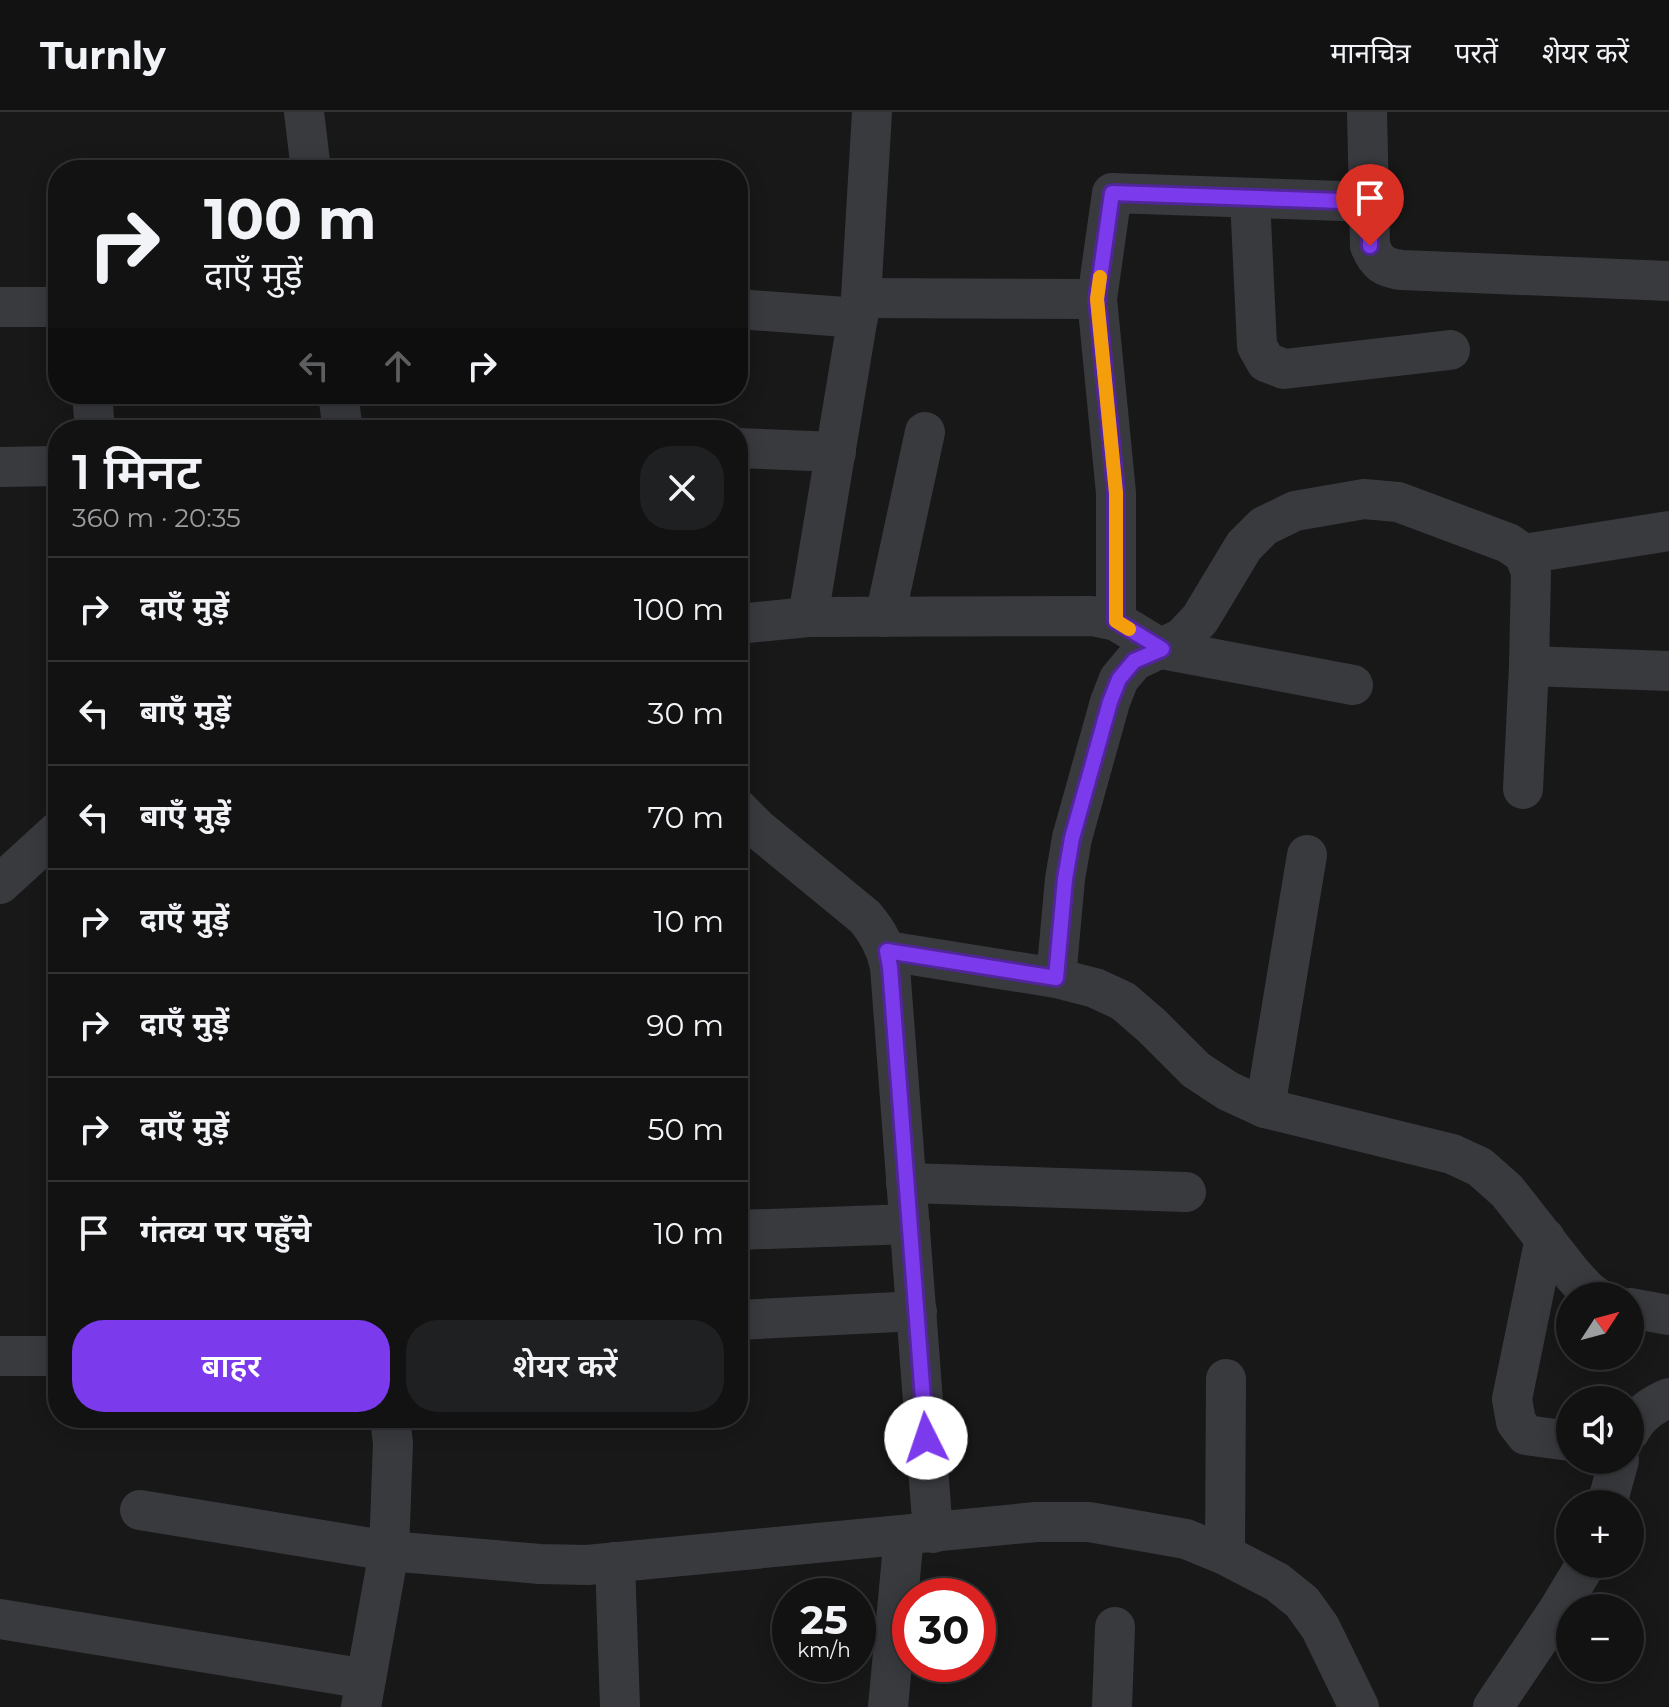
<!DOCTYPE html>
<html lang="hi">
<head>
<meta charset="utf-8">
<style>
	:root { --surface:#121213; --page:#1f2021; --text:#f1f3f6; --muted:#9c9ea0; --line:#313233; --accent:#7c3aed }
	body { margin:0; font-family:Montserrat,"Noto Sans Devanagari",sans-serif; background:var(--page); color:var(--text); height:100vh; display:flex; flex-direction:column; font-size:30px; white-space:nowrap }
	* { box-sizing:border-box; margin:0 }
	p { font-size:26px; color:var(--muted) }
	.icon { flex:none; width:44px; height:44px; fill:none; stroke:currentColor; stroke-width:2; stroke-linecap:round; stroke-linejoin:round }
	.map { position:relative; flex:1; overflow:hidden }
	.side { position:absolute; left:48px; top:308px; width:700px; height:1008px; display:flex; flex-direction:column; background:var(--surface); border-radius:32px; box-shadow:0 4px 20px #0003,0 0 0 2px var(--line) }
	.side>* { flex:none }
	.guide { position:absolute; left:48px; top:48px; width:700px; height:244px; border-radius:32px; box-shadow:0 4px 20px #0003,0 0 0 2px var(--line); background:#121213; color:var(--text); overflow:hidden }
	.needle { width:52px; rotate:54deg }
	.tools { position:absolute; left:1556px; top:1170px; display:grid; gap:16px }
	.tools a { display:grid; place-items:center; width:88px; height:88px; border-radius:50%; background:var(--surface); box-shadow:0 4px 20px #0003,0 0 0 2px var(--line); font-size:40px }
	.speed { position:absolute; left:772px; top:1466px; display:flex; gap:16px; font-size:40px; font-weight:700; text-align:center }
	.speed>* { display:grid; place-content:center; width:104px; height:104px; border-radius:50%; background:var(--surface); box-shadow:0 4px 20px #0003,0 0 0 2px var(--line); line-height:1 }
	.speed small { font-size:20px; font-weight:400 }
	.speed .limit { border:12px solid #d22; background:#fff; color:#111 }
	.pin { position:absolute; display:grid; place-items:center; width:68px; height:68px; color:#fff; margin:-82px -34px; border-radius:50% 50% 50% 0; rotate:-45deg; box-shadow:0 0 8px #0007 }
	.pin .icon { rotate:45deg }
	.me { position:absolute; width:88px; margin:-44px; rotate:356deg; stroke-linejoin:round; filter:drop-shadow(0 0 6px #0008) }
	.turn { display:flex; align-items:center; gap:28px; height:168px; padding:0 24px; font-size:36px }
	.turn .icon { width:104px; height:104px; stroke-width:2.5 }
	.turn b { display:block; font-size:56px; line-height:68px }
	.lanes { display:flex; align-items:center; height:76px; padding:0 24px; background:#0003; justify-content:center; gap:40px; direction:ltr }
	.lanes .off { opacity:.35 }
	.round { display:grid; place-items:center; flex:none; width:84px; height:84px; border-radius:32px; background:var(--page) }
	.overview { display:flex; align-items:center; justify-content:space-between; height:136px; padding:0 24px }
	h1 { font-size:48px; font-weight:600; line-height:60px }
	.cta { display:flex; gap:16px; margin-top:auto; padding:16px 24px }
	.cta a { flex:1; height:92px; border-radius:32px; background:var(--accent); color:#fff; font-size:32px; font-weight:600; line-height:92px; text-align:center }
	.cta a+a { background:var(--page); color:var(--text) }
	ul { padding:0; list-style:none }
	li { display:flex; align-items:center; gap:24px; height:104px; padding:0 24px; border-top:2px solid var(--line) }
	li div { flex:1 }
	li b { display:block; font-size:30px }
	li em { font-style:normal }
	header { display:flex; align-items:center; gap:48px; box-sizing:border-box; height:112px; padding:0 40px; background:var(--surface); border-bottom:2px solid var(--line) }
	header strong { font-size:38px }
	nav { display:flex; gap:44px; margin-inline-start:auto; font-size:28px }
	.map>svg:first-child { display:block }
	.lines { fill:none; stroke-linecap:round; stroke-linejoin:round }
	.street { stroke:#393a3e; stroke-width:40 }
	.route-casing { stroke:#51269a; stroke-width:20 }
	.route { stroke:#7c3aed; stroke-width:14 }
	.slow { stroke:#f59e0b; stroke-width:14 }
</style>
</head>
<body>
<header>
<strong>Turnly</strong>
<nav><a>मानचित्र</a><a>परतें</a><a>शेयर करें</a></nav>
</header>
<div class="map">
<svg width="1669" height="1595" viewBox="0 0 1669 1595">
	<rect width="100%" height="100%" fill="#181819"/>
	<g class="lines">
		<!-- street -->
		<g class="street">
			<polyline points="304,0 311,58"/>
			<path d="M1367,0L1370,134C1377,151 1384,156 1402,158L1669,169"/>
			<polyline points="1250,86 1257,234 1266,250 1284,257 1450,238"/>
			<polyline points="861,186 1097,187"/>
			<polyline points="0,195 50,195 58,197"/>
			<polyline points="738,197 858,206"/>
			<polyline points="92,282 95,318"/>
			<polyline points="338,282 343,318"/>
			<polyline points="738,336 836,340"/>
			<polyline points="0,355 58,354"/>
			<polyline points="1524,442 1669,419"/>
			<polyline points="808,505 861,186 872,0"/>
			<polyline points="885,505 925,320"/>
			<polyline points="1116,509 1116,381 1097,187 1112,81 1370,90"/>
			<polyline points="738,512 808,505 1092,504 1116,509 1162,537 1353,573"/>
			<polyline points="1523,677 1529,554"/>
			<path d="M738,697L758,717L865,805C878,820 886,835 890,855L933,1421"/>
			<polyline points="0,772 58,719"/>
			<polyline points="887,839 1056,866 1065,767 1072,726 1110,590 1119,567 1134,549 1182,526 1200,507 1244,434 1264,414 1295,399 1364,387 1398,390 1508,431 1524,442 1531,460 1529,554 1669,559"/>
			<polyline points="1056,866 1095,876 1123,889 1152,914 1196,958 1228,979 1265,996 1452,1042 1480,1055 1507,1079 1573,1163 1588,1179 1595,1184"/>
			<polyline points="1265,996 1307,743"/>
			<polyline points="906,1071 1186,1080"/>
			<polyline points="738,1118 910,1112"/>
			<polyline points="1545,1126 1512,1287 1516,1310 1526,1323 1570,1329"/>
			<polyline points="1630,1196 1669,1203"/>
			<polyline points="738,1208 917,1199"/>
			<polyline points="0,1244 58,1244"/>
			<path d="M1630,1319C1638,1303 1652,1293 1669,1286"/>
			<polyline points="1607,1392 1619,1348"/>
			<polyline points="140,1398 389,1439 540,1452 587,1453 1036,1410 1089,1410 1186,1427 1225,1443 1277,1470 1302,1490 1320,1515 1359,1595"/>
			<polyline points="1225,1443 1226,1267"/>
			<polyline points="615,1450 620,1595"/>
			<polyline points="0,1507 366,1567"/>
			<polyline points="361,1595 389,1439 393,1331 390,1306"/>
			<polyline points="888,1595 904,1423"/>
			<polyline points="1112,1595 1115,1515"/>
			<polyline points="1493,1595 1557,1500 1586,1452"/>
		</g>
	</g>
	<g class="lines">
		<defs>
			<polyline id="route" points="926,1326 890,855 887,839 1056,866 1065,767 1072,726 1110,590 1119,567 1134,549 1162,537 1116,509 1116,381 1097,187 1112,81 1370,90 1370,134"/>
		</defs>
		<!-- route casing -->
		<use href="#route" class="route-casing"/>
		<!-- route -->
		<use href="#route" class="route"/>
		<!-- slow -->
		<polyline class="slow" points="1100,165 1097,187 1116,381 1116,509 1129,517"/>
	</g>
</svg>
<div class="tools">
<a><svg class="needle" viewBox="-14 -14 28 28"><path d="M0-13l5 13h-10z" fill="#e53935"/><path d="M0 13l5-13h-10z" fill="#9c9ea0"/></svg></a>
<a><svg class="icon" aria-label="sound" viewBox="0 0 24 24"><path d="M4 9h4l5-4v14l-5-4H4zM17 9q2 3 0 6"/></svg></a>
<a>+</a>
<a>−</a>
</div>
<div class="speed"><div>25<small>km/h</small></div><div class="limit">30</div></div>
<div class="pin" style="left:1370px;top:134px;background:#d93025"><svg class="icon" aria-label="arrive" viewBox="0 0 24 24"><path d="M6 21V4h12l-3 4 3 4H6"/></svg></div>
<svg class="me" style="left:926px;top:1326px" viewBox="-20 -20 40 40"><circle r="19" fill="#fff"/><path d="M0-13L10 11 0 6-10 11z" fill="#7c3aed"/></svg>
<div class="guide">
<div class="turn"><svg class="icon" aria-label="right" viewBox="0 0 24 24"><path d="M7 20v-9h11M14 6l5 5-5 5"/></svg><div><b>100 m</b>दाएँ मुड़ें</div></div>
<div class="lanes"><svg class="icon off" aria-label="left" viewBox="0 0 24 24"><path d="M17 20v-9H6M10 6l-5 5 5 5"/></svg><svg class="icon off" aria-label="ahead" viewBox="0 0 24 24"><path d="M12 20V5M6 11l6-6 6 6"/></svg><svg class="icon" aria-label="right" viewBox="0 0 24 24"><path d="M7 20v-9h11M14 6l5 5-5 5"/></svg></div>
</div>
<section class="side">
<div class="overview"><div><h1>1 मिनट</h1><p>360 m · 20:35</p></div><a class="round"><svg class="icon" aria-label="close" viewBox="0 0 24 24"><path d="M6 6l12 12M18 6L6 18"/></svg></a></div>
<ul>
<li><svg class="icon" aria-label="right" viewBox="0 0 24 24"><path d="M7 20v-9h11M14 6l5 5-5 5"/></svg><div><b>दाएँ मुड़ें</b></div><em>100 m</em></li>
<li><svg class="icon" aria-label="left" viewBox="0 0 24 24"><path d="M17 20v-9H6M10 6l-5 5 5 5"/></svg><div><b>बाएँ मुड़ें</b></div><em>30 m</em></li>
<li><svg class="icon" aria-label="left" viewBox="0 0 24 24"><path d="M17 20v-9H6M10 6l-5 5 5 5"/></svg><div><b>बाएँ मुड़ें</b></div><em>70 m</em></li>
<li><svg class="icon" aria-label="right" viewBox="0 0 24 24"><path d="M7 20v-9h11M14 6l5 5-5 5"/></svg><div><b>दाएँ मुड़ें</b></div><em>10 m</em></li>
<li><svg class="icon" aria-label="right" viewBox="0 0 24 24"><path d="M7 20v-9h11M14 6l5 5-5 5"/></svg><div><b>दाएँ मुड़ें</b></div><em>90 m</em></li>
<li><svg class="icon" aria-label="right" viewBox="0 0 24 24"><path d="M7 20v-9h11M14 6l5 5-5 5"/></svg><div><b>दाएँ मुड़ें</b></div><em>50 m</em></li>
<li><svg class="icon" aria-label="arrive" viewBox="0 0 24 24"><path d="M6 21V4h12l-3 4 3 4H6"/></svg><div><b>गंतव्य पर पहुँचे</b></div><em>10 m</em></li>
</ul>
<div class="cta"><a>बाहर</a><a>शेयर करें</a></div>
</section>
</div>
</body>
</html>
